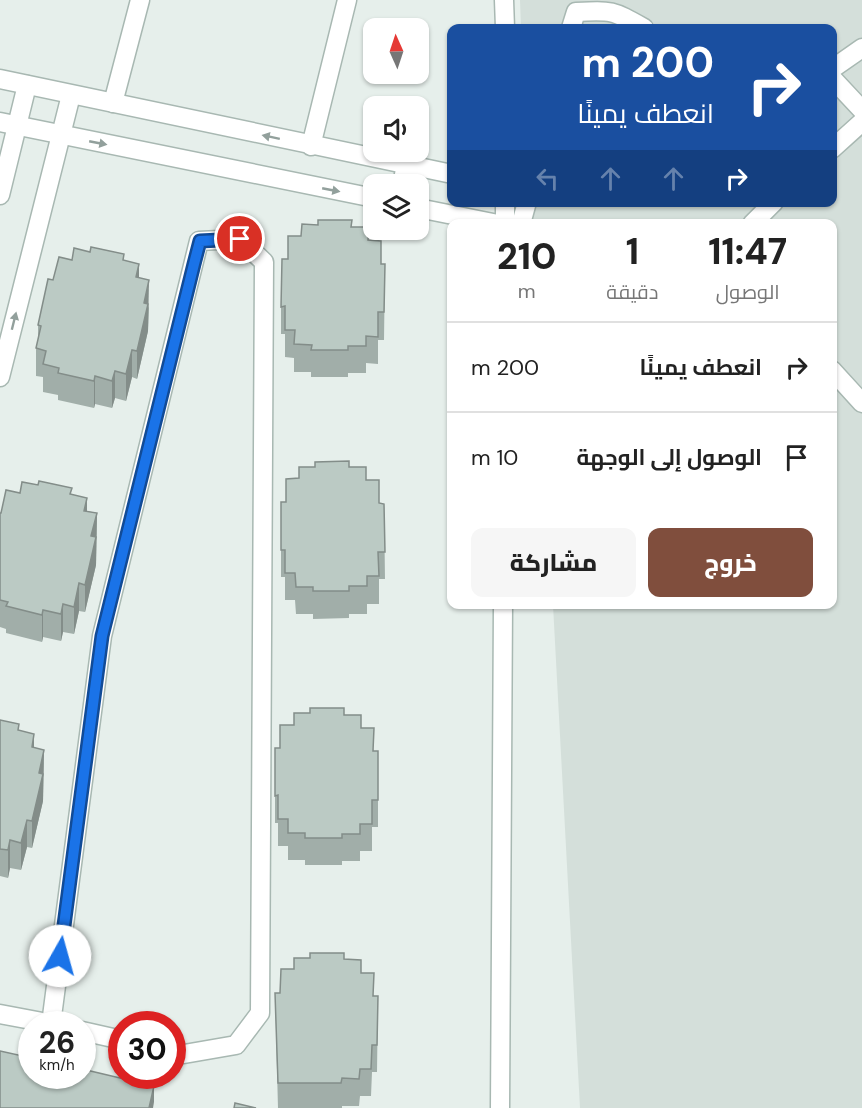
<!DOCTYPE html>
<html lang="ar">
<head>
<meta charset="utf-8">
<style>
	:root { --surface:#fff; --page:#f6f6f6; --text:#222; --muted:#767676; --line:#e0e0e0; --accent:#804e3d }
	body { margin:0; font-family:"DM Sans",Cairo,sans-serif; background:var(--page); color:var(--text); direction:rtl; height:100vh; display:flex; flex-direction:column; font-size:22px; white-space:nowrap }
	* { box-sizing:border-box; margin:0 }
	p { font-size:20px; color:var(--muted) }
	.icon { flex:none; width:33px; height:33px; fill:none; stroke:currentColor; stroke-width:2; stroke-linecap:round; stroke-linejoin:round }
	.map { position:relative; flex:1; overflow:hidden; direction:ltr }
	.details { position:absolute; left:447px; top:219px; width:390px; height:390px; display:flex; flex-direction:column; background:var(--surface); border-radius:12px; box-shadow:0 2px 4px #0004; direction:rtl }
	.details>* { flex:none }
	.banner { position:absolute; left:447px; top:24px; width:390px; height:183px; border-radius:12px; box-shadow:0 2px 4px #0004; direction:rtl; background:#1a4fa0; color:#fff; overflow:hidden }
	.needle { width:39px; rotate:357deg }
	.fabs { position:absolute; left:363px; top:18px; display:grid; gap:12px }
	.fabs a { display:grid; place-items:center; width:66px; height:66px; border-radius:12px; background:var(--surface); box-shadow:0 2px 4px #0004; font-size:30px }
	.speed { position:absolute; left:18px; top:1011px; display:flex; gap:12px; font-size:30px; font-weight:700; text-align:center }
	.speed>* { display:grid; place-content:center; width:78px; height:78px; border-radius:50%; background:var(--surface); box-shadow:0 2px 4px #0004; line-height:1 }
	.speed small { font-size:15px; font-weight:400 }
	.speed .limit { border:9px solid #d22; background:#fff; color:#111 }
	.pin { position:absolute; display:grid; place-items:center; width:51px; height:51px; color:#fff; margin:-26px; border:3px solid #fff; border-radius:50%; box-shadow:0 2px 6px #0007 }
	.me { position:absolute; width:66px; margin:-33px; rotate:7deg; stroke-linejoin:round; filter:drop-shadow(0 0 4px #0008) }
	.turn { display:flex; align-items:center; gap:21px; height:126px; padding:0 24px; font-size:27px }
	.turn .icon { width:78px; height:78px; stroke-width:2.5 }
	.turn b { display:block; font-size:42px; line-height:51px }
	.lanes { display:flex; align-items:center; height:57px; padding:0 24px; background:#0003; justify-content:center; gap:30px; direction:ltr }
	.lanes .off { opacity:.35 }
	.eta { display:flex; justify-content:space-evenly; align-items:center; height:102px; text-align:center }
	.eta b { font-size:36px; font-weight:800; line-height:42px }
	.button { display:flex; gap:12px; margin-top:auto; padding:12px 24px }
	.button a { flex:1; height:69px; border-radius:12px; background:var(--accent); color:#fff; font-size:24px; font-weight:800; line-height:69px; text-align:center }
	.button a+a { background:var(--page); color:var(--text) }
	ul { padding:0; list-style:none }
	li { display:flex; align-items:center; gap:18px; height:90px; padding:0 24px; border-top:2px solid var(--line) }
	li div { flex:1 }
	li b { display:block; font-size:22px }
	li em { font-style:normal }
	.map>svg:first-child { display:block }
	.built { fill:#d4dfda }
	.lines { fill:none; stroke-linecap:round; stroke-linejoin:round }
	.minor-casing { stroke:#a8b8b2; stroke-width:21 }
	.minor { stroke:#fff; stroke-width:18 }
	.wall { fill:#a1aea9 }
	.shaded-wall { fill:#838d89 }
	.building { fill:#bbcac4; stroke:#838d89; stroke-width:1.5 }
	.oneway { fill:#92a09c }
	.route-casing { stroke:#114b97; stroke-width:15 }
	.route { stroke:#1a73e8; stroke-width:10 }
</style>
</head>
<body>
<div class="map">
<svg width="862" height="1108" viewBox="0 0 862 1108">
	<rect width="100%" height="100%" fill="#e6efeb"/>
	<!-- built -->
	<polygon class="built" points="520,0 862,0 862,1108 580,1108 553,605 832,604 832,224 532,223 531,203 832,202 832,28 521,28"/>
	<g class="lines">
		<defs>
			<g id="minor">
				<polyline points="504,0 505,28"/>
				<path d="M571,28L576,12C612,10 612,10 644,28"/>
				<polyline points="832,69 862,48"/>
				<polyline points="832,78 862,110"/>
				<polyline points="0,79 452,174"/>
				<polyline points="113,103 140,0"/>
				<polyline points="0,122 374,198"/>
				<polyline points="311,146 347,0"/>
				<polyline points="832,149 862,122"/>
				<polyline points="402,184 406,165"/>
				<polyline points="0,195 27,85"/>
				<polyline points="505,202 505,224"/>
				<polyline points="418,208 498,224"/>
				<polyline points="521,224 527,202"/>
				<polyline points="752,224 774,202"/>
				<polyline points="832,370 862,403"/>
				<polyline points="0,377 71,95"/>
				<polyline points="0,1014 53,1024"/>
				<polyline points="51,1024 102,636 199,241 240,239 264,262 260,1013 236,1045 184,1054 172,1052"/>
				<polyline points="82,1031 122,1040"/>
				<polyline points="500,1108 503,604"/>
			</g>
		</defs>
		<!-- minor casing -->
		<use href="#minor" class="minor-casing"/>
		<!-- minor -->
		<use href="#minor" class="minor"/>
	</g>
	<!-- wall -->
	<g class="wall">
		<polygon points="318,225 352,227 369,240 381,264 385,264 384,340 378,340 378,364 366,363 366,373 348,373 348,377 311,377 311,372 294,372 294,358 285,357 285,334 281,334 281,307 288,259 301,236"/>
		<polygon points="72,260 124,261 139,278 149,308 148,331 137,379 132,377 126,401 115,398 112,408 95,404 94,408 58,400 58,395 43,392 43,377 36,376 36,348 38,342 38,325 53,280"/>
		<polygon points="349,467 366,480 379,503 384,504 385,579 379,579 379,604 367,604 367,614 349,614 349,618 313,619 313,614 296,614 295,600 285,600 285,577 281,577 281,502 286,502 299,478"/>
		<polygon points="38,485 72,494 87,511 97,513 96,565 85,612 79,611 74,634 63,632 61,641 43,637 42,642 6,633 6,629 0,627 0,513 1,513 20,493"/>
		<polygon points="344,715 361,728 374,751 378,751 378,827 372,827 372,851 360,851 360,861 342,861 342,865 305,865 305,860 288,860 288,846 278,846 278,823 275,823 275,748 280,748 294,725"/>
		<polygon points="0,720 19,730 34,748 44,750 43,801 32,848 27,847 21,870 10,868 8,878 0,876"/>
		<polygon points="344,959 361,973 374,996 378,996 377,1072 372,1072 371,1096 360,1096 359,1106 342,1106 342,1108 278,1108 275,993 280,993 294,969"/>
	</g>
	<!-- shaded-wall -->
	<g class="shaded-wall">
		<polygon points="139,264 139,292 136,277"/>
		<polygon points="149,280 148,331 137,379 137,351 144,303"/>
		<polygon points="132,350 132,377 126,401 126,374"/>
		<polygon points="115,371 115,398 112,408 112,381"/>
		<polygon points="95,376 95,404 94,408 94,381"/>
		<polygon points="87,498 87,525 84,511"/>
		<polygon points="97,513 96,565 85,612 85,585 91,536"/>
		<polygon points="79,583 79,611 74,634 74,607"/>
		<polygon points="63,604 63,632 61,641 61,614"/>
		<polygon points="43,610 43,637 42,642 42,615"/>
		<polygon points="34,734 34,761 32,747"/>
		<polygon points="44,750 43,801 32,848 32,821 39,773"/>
		<polygon points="27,820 27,847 21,870 21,843"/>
		<polygon points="10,840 10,868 8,878 8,850"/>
		<polygon points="154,1086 154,1102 153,1108 149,1108"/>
	</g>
	<!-- building -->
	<g class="building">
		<polygon points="318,220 352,220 351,227 369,227 368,240 381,241 381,264 385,264 384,312 378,312 378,337 366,336 366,346 348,346 348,350 311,350 312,345 294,344 295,330 285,330 285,306 281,307 282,259 288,259 288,236 301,236 302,224 318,225"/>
		<polygon points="91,247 124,254 123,260 139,264 136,277 149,280 144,303 148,304 137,351 132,350 126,374 115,371 112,381 95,376 94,381 58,373 59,368 43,364 46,351 36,348 41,326 38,325 48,279 53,280 59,257 72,260 74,248 90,252"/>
		<polygon points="349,461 349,467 366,467 366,480 379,480 379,503 384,504 385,552 378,552 379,576 367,576 367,586 349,586 349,591 313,591 313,587 296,587 295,573 285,573 285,550 281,550 281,502 286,502 286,479 299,478 299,467 315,467 315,462"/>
		<polygon points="39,481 72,488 70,494 87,498 84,511 97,513 91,536 96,537 85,585 79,583 74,607 63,604 61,614 43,610 42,615 6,606 8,602 0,600 0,513 1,513 6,490 20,493 22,482 38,485"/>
		<polygon points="310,708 344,708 344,715 361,715 361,728 374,728 373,751 378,751 378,800 372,800 372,824 360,824 360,834 342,834 342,838 305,838 305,833 288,833 288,819 278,819 278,795 275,796 275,748 280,748 280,725 294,725 294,713 310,713"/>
		<polygon points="0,720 19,724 18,730 34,734 32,747 44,750 39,773 43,774 32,821 27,820 21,843 10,840 8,850 0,849"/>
		<polygon points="310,953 344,953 344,959 361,960 361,973 374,973 373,996 378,996 377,1045 372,1045 371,1069 360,1069 359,1079 342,1078 341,1083 278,1083 275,993 280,993 281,969 294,969 294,958 310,958"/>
		<polygon points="0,1051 32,1058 32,1076 82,1076 82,1069 154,1086 149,1108 0,1108"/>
		<polygon points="235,1103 256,1108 234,1108"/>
	</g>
	<!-- one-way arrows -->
	<defs><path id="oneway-solid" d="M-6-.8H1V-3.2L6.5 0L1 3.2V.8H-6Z" transform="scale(1.5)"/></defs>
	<g class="oneway">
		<use href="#oneway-solid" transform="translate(271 137) rotate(-168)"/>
		<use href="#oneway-solid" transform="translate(98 143) rotate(11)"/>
		<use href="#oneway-solid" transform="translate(331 190) rotate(11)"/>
		<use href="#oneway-solid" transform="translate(14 321) rotate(-76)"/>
	</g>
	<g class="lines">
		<defs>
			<polyline id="route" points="60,956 102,636 194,264 200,241 240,239"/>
		</defs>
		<!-- route casing -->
		<use href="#route" class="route-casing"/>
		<!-- route -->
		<use href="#route" class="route"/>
	</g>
</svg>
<div class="fabs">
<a><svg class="needle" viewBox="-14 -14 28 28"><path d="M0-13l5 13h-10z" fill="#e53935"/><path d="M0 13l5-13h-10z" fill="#767676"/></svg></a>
<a><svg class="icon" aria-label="sound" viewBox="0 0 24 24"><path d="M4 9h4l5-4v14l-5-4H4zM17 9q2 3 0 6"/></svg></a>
<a><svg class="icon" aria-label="layers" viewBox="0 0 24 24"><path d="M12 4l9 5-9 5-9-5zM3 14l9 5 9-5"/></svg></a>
</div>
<div class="speed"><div>26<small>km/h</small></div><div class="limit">30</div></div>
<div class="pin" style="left:240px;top:239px;background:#d93025"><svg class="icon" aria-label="arrive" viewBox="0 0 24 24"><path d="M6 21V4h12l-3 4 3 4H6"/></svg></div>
<svg class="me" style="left:60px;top:956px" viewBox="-20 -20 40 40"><circle r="19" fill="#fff"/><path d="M0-13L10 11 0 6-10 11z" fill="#1a73e8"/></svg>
<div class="banner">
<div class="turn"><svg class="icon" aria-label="right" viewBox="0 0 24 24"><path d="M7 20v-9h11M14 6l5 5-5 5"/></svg><div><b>200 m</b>انعطف يمينًا</div></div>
<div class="lanes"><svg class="icon off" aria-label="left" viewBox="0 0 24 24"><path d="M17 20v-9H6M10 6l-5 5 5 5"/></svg><svg class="icon off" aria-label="ahead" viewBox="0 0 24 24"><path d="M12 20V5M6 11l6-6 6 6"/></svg><svg class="icon off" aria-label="ahead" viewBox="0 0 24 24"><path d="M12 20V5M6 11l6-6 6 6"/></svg><svg class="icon" aria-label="right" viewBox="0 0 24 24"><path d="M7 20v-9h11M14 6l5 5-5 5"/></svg></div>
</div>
<section class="details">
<div class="eta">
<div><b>11:47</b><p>الوصول</p></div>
<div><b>1</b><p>دقيقة</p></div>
<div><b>210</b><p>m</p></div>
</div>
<ul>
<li><svg class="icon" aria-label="right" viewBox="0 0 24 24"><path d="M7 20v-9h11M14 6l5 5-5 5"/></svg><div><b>انعطف يمينًا</b></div><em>200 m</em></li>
<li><svg class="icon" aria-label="arrive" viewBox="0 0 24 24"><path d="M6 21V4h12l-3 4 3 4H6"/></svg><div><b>الوصول إلى الوجهة</b></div><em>10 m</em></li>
</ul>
<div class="button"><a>خروج</a><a>مشاركة</a></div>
</section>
</div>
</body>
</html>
